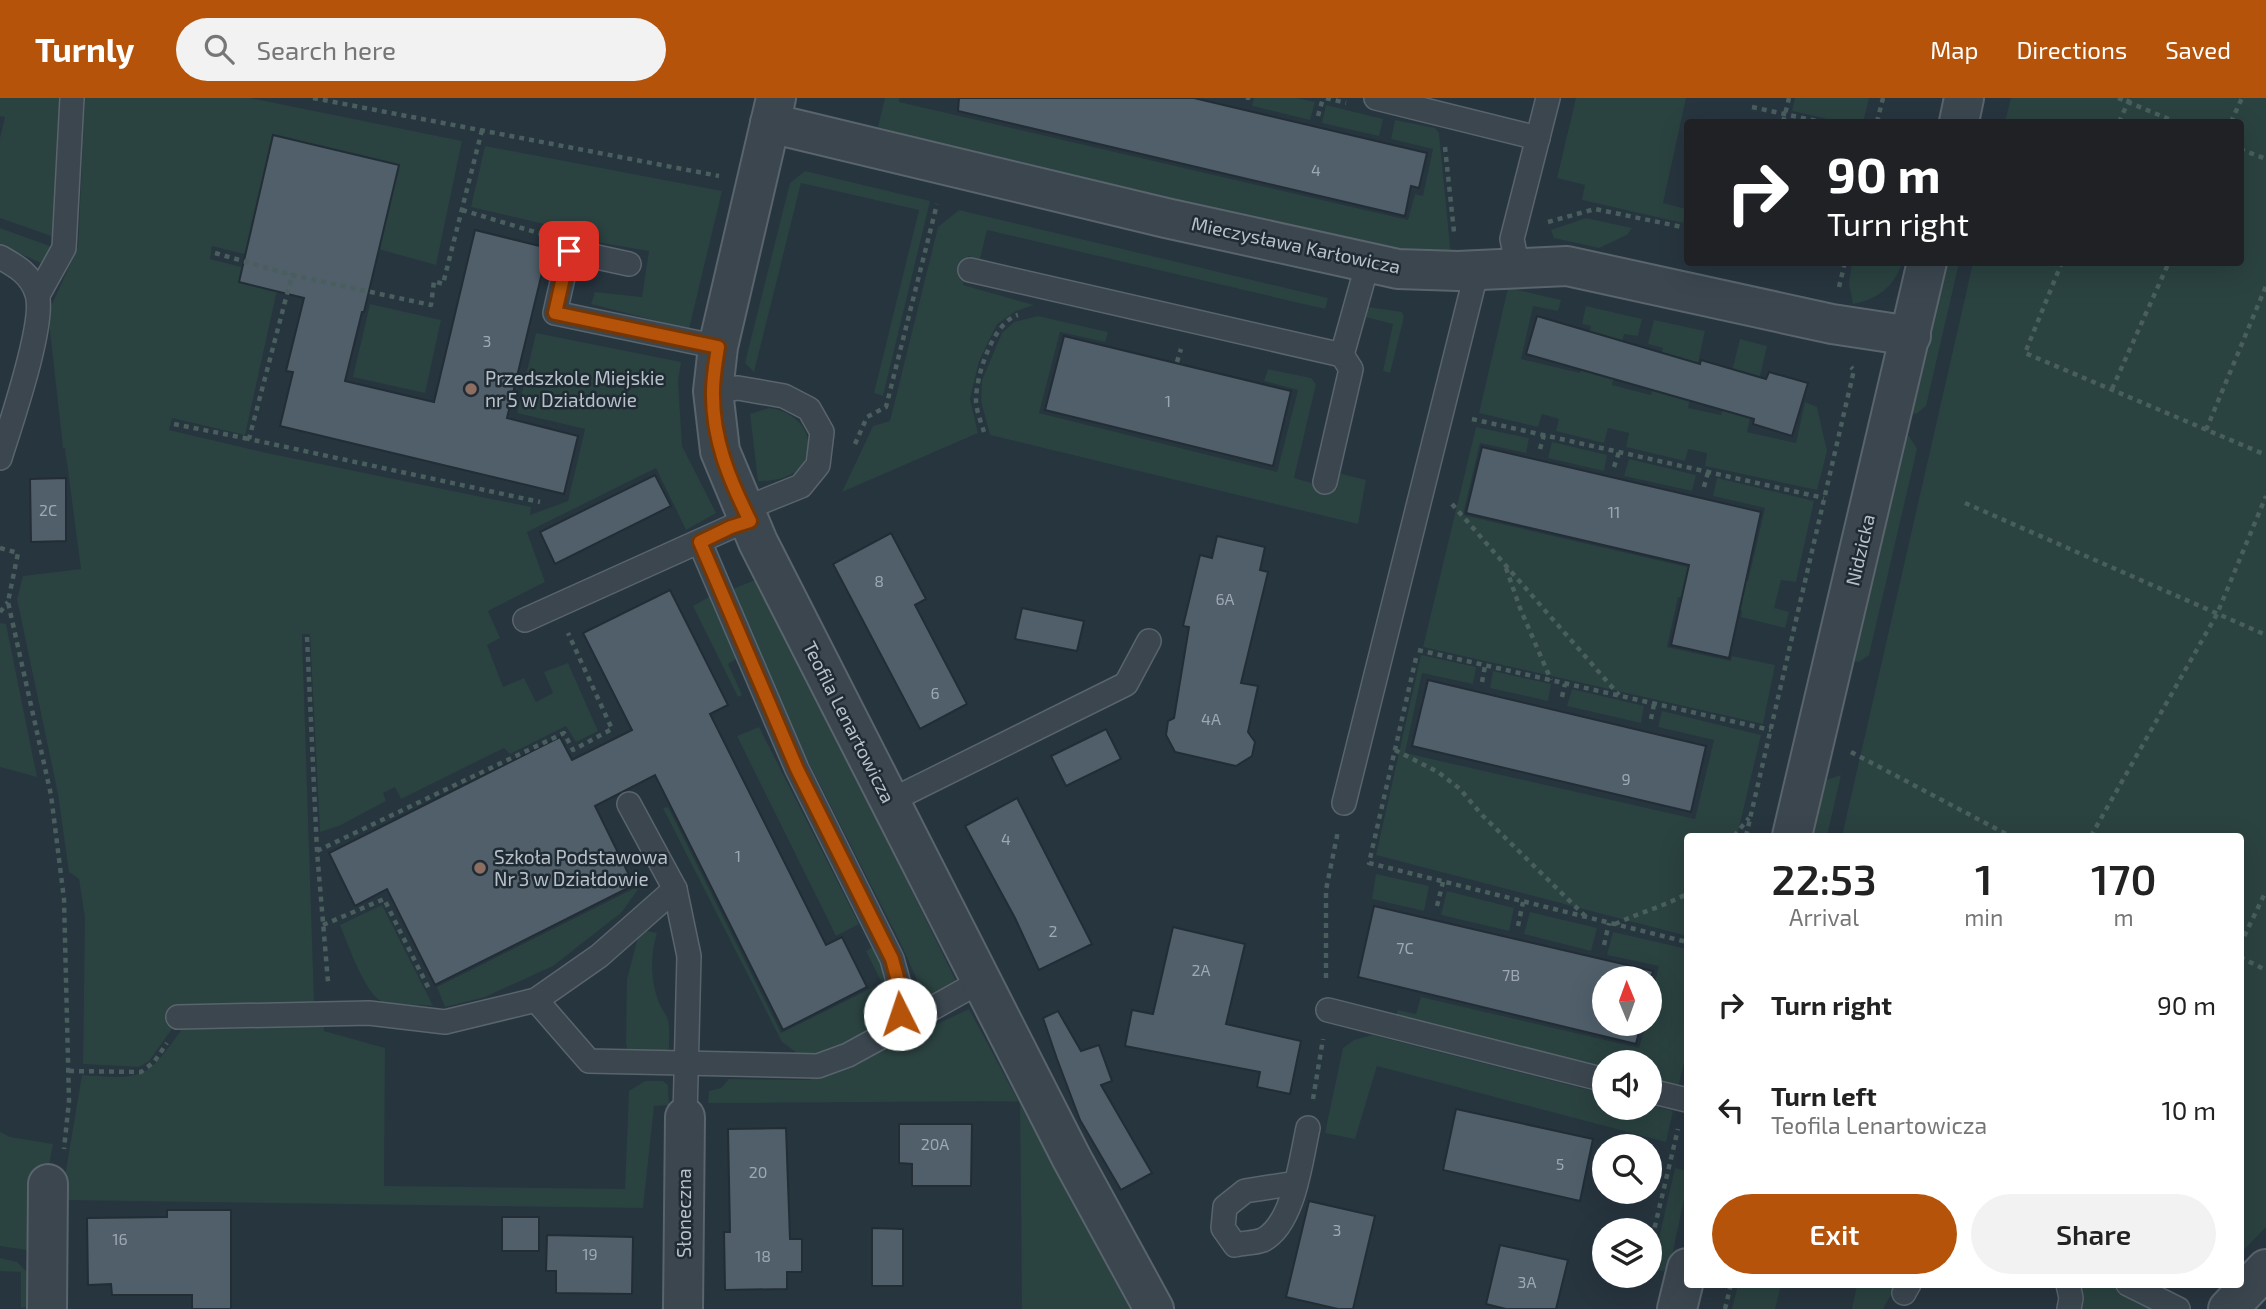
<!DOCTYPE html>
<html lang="en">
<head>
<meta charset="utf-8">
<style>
	:root { --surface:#fff; --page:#f2f2f2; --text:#222; --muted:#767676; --accent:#b45309 }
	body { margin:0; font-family:"Exo 2",sans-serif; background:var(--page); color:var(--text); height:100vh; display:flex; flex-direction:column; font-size:26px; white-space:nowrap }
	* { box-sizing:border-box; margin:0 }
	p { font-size:23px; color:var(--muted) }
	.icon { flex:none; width:38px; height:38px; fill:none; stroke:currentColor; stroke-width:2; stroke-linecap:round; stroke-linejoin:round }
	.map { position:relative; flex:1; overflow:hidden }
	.panel { position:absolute; left:1684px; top:735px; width:560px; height:455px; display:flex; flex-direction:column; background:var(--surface); border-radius:7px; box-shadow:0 7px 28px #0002 }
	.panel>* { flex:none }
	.guide { position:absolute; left:1684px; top:21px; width:560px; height:147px; border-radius:7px; box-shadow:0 7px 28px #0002; background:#202124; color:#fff; overflow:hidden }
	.needle { width:46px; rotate:359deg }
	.fabs { position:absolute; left:1592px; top:868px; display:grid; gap:14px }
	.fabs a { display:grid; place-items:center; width:70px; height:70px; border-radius:50%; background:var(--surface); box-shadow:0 7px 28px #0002; font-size:35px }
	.pin { position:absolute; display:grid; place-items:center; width:60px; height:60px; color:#fff; margin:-30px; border-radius:14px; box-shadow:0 4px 10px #0006 }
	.me { position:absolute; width:77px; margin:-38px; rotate:356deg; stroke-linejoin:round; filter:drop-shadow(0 0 5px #0008) }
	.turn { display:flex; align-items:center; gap:24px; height:147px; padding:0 28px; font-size:32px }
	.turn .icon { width:91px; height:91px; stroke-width:2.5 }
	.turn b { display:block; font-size:49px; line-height:60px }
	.eta { display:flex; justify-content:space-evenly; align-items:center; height:119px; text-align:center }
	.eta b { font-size:42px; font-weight:600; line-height:49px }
	.cta { display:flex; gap:14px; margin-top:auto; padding:14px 28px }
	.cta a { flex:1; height:80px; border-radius:42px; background:var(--accent); color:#fff; font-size:28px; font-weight:600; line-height:80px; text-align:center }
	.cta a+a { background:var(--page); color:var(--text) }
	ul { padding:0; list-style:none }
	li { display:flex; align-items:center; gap:21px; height:105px; padding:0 28px }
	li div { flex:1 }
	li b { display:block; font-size:26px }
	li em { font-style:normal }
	header { display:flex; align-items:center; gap:42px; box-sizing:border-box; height:98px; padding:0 35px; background:var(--accent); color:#fff }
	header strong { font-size:33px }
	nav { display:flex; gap:38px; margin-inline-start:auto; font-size:24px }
	.search { width:490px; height:63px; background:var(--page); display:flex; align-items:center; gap:18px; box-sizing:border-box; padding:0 24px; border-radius:38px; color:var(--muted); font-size:26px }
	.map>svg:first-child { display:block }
	.green { fill:#2a4240 }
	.building { fill:#505f6a; stroke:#222d36; stroke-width:2 }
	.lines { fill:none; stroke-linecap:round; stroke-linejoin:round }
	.service-casing { stroke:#59646d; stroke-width:26 }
	.minor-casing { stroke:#59646d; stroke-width:42 }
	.tertiary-casing { stroke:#59646d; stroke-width:42 }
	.path { stroke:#495e5d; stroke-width:4.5; stroke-dasharray:5 5; stroke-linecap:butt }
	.service { stroke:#3b464f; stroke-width:23 }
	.minor { stroke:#3b464f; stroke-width:38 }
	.tertiary { stroke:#3b464f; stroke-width:38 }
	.route-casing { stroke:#753606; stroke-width:18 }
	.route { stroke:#b45309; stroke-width:12 }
	.education-dot { fill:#8d6e63; stroke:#202b34; stroke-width:2.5 }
	.labels { text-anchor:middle; stroke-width:5; stroke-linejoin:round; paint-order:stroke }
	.number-label { font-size:16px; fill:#9da8b2 }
	.street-label { font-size:19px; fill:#b7c1ca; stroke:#202b34 }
	.poi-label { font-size:19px; fill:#b7c1ca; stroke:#202b34; text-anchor:start }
</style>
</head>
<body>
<header>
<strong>Turnly</strong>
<div class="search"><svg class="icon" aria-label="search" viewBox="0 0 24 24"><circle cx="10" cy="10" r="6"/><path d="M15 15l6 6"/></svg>Search here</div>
<nav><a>Map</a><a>Directions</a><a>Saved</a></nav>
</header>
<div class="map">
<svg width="2266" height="1211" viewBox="0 0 2266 1211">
	<rect width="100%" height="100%" fill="#27353f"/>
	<!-- green -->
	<g class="green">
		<polygon points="0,0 64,0 54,139 0,120 0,40 5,19 0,18"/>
		<polygon points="85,0 250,0 462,43 436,167 378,151 368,187 212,148 210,161 280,179 245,337 172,320 169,332 262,354 531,409 530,417 568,403 585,331 517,315 536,235 681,264 678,283 682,348 716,415 686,432 656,370 527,434 545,484 488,513 500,540 487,547 503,589 524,580 536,604 553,595 544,574 568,565 598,633 576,644 566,628 510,656 504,650 401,701 395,689 383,695 386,703 339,728 320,734 310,536 302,536 314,904 173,909 174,928 149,963 139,969 83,966 85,820 79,781 69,774 58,696 17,501 23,478 81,471 65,350 63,350 48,215 78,149"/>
		<polygon points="885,0 899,0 899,4 1408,122 1415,96 1423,98 1433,51 1391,41 1395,22 1435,30 1439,35 1451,159 1371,149 1129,90 997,61 878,29"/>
		<polygon points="1254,0 1297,0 1315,4 1310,22 1252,8"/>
		<polygon points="1576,0 1686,0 1663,105 1686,111 1683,125 1582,102 1585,87 1557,80"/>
		<polygon points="1795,0 1869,0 1863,24 1841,24 1792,13"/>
		<polygon points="2011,0 2266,0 2266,1129 2240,1156 2240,738 1842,738 1973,165 2240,164 2240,24 2005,24"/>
		<polygon points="1326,7 1383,21 1379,38 1322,25"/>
		<polygon points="485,48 722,93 689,231 591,206 595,194 642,199 649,153 579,141 574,133 471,109"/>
		<polygon points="805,73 930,103 883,298 874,295 919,112 801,85 754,274 745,265 790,85"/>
		<polygon points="959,112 1328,200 1325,211 987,132 980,161 968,158 963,187 1034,207 1016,213 997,226 979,263 970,301 978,335 842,394 873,328 890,323 938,129"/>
		<polygon points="1586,120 1632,130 1627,137 1599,150 1554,140 1551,132"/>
		<polygon points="0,130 58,151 48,168 0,147"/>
		<path d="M1852,165V164L1902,165C1894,189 1878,201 1853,206L1849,186Z"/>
		<polygon points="1943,165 1959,165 1926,308 1916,316 1908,314"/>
		<polygon points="1508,190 1561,202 1558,213 1533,208 1521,261 1580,275 1591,228 1582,226 1586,208 1642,221 1638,238 1624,236 1612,287 1651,297 1663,250 1648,246 1654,222 1705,233 1688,310 1721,317 1740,241 1767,248 1747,334 1796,345 1805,304 1817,309 1827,353 1817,392 1705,368 1707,355 1688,351 1685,363 1626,349 1629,335 1608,330 1604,345 1556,333 1559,321 1542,316 1538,329 1479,315"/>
		<polygon points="370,206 441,222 425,295 353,279"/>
		<polygon points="1368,209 1402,214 1404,219 1390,275 1383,273 1393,226 1365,219"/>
		<polygon points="1038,218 1108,234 1105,244 1060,234 1039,315 1277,374 1298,292 1264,283 1268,271 1311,280 1316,286 1294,380 1336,392 1338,375 1366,382 1358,426 990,337 981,303 982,282 1002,235 1014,224"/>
		<path d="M769,310C820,316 828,384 758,383L750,316Z"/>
		<polygon points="1476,329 1529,340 1526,355 1480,345 1463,417 1748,483 1765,410 1713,398 1717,380 1814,403 1796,484 1781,482 1774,510 1789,514 1785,530 1741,519 1742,513 1678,499 1667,549 1731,563 1732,558 1775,567 1763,626 1423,549"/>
		<polygon points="1903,337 1909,338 1917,351 1869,557 1859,564 1849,562"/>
		<polygon points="1552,344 1607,357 1604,373 1548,360"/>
		<polygon points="1629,361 1696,377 1692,393 1624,378"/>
		<polygon points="755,482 826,618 957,885 916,906 917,882 901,846 781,610 728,493"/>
		<polygon points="709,499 738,560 728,566 742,597 738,599 693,508"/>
		<polygon points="0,525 6,526 37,679 0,669"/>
		<polygon points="1421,557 1476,569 1473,586 1422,575 1405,655 1695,721 1714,642 1658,629 1662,613 1761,637 1737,738 1687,738 1687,838 1376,757"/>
		<polygon points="1493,573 1551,586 1548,603 1490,590"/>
		<polygon points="1572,591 1644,608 1641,625 1567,608"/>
		<polygon points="759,629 859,826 836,838 737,638"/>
		<polygon points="1841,677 1827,738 1810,738 1823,683"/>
		<path d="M668,709L781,935L882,885L866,853L874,848C880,862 892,878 892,894C891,934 834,953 801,958L782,944L663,710Z"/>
		<polygon points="1376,776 1429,788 1424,813 1372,801"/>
		<polygon points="641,787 622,814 553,868 485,899 445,909 437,889"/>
		<polygon points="1447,793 1514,810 1509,833 1441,817"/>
		<path d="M382,807L433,908C420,906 393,908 383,904C365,897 348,846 340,827Z"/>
		<polygon points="1530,814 1597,830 1591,853 1524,836"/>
		<path d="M643,832L657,835C650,858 650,884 660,907C662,912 667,917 668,922C670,930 669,942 669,950L663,957L628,953L626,946L627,881L639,835Z"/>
		<polygon points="1613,834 1687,851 1687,952 1678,990 1650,983 1650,964 1605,964 1605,971 1396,918 1398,912 1416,916 1421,899 1639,950 1646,926 1650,926 1650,906 1659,868 1607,857"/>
		<polygon points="969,911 1130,1211 1022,1211 1020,1003 708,1005 709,993 721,990 729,981 808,982 826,978"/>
		<path d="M323,921L324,933L385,950L384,1088L625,1091L629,993L645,983H663L668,987L669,1007L654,1008L643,1110L61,1102L82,977C149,982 146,980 185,927Z"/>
		<polygon points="1372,937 1605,996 1605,1010 1650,1010 1650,1007 1673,1013 1666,1044 1377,968 1355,1041 1325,1035 1343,950 1354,942"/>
		<polygon points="0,1034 10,1039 53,1046 49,1067 28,1110 27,1152 0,1148"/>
		<polygon points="1675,1070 1687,1073 1687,1087 1670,1167 1663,1173 1652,1171"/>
		<polygon points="0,1160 17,1164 27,1174 29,1209 21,1210 21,1174 0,1173"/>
		<polygon points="2077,1186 2111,1187 2159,1211 2075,1211"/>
		<polygon points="1738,1187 1781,1187 1775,1211 1732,1211"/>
		<polygon points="1857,1187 1887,1187 1895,1189 1883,1211 1852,1211"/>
	</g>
	<!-- building -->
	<g class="building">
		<polygon points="959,0 1194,0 1427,55 1419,90 1411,88 1405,118 958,13"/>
		<polygon points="273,37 399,67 364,214 362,214 345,283 434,304 475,132 548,150 507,320 578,338 564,396 280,328 293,274 286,273 304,200 239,184"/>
		<polygon points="1537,218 1700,266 1701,262 1766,281 1769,274 1808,285 1792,338 1753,326 1754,321 1526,256"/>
		<polygon points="1064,238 1291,293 1273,368 1045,312"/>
		<polygon points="1482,349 1761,414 1729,560 1671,547 1689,467 1466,415"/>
		<polygon points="655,377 671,408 555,466 540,434"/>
		<polygon points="66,380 66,443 31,444 30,381"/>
		<polygon points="891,435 926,501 915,507 967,606 920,631 833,466"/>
		<polygon points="1217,438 1265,449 1260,472 1268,474 1241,585 1258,588 1248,634 1255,644 1252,658 1236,668 1175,654 1166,637 1168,623 1174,620 1189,529 1183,528 1200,457 1212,460"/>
		<polygon points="670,492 728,607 710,616 826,847 842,839 867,889 783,932 655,677 595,708 634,787 435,887 387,791 355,808 329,755 560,639 572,662 632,632 583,535"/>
		<polygon points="1022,510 1084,523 1077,553 1015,541"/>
		<polygon points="1428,582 1706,648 1691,714 1412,648"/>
		<polygon points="1106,631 1121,661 1066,688 1051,658"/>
		<polygon points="1017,700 1092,846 1039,872 1015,820 965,728"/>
		<polygon points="1374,808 1653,873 1650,885 1650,880 1605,880 1605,926 1641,926 1636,946 1358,879"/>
		<polygon points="1173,829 1245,846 1226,926 1301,943 1290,996 1257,989 1260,974 1125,948 1132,912 1153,916"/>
		<polygon points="1058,913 1081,953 1099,947 1112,983 1101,987 1152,1075 1121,1092 1080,1022 1057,961 1043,920"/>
		<polygon points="1456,1011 1593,1041 1580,1103 1443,1072"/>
		<polygon points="899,1026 972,1026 971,1088 912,1088 912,1066 899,1065"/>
		<polygon points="786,1030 790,1141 802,1141 802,1174 787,1174 787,1191 725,1192 724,1134 730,1134 728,1031"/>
		<polygon points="1309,1103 1375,1118 1353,1211 1338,1211 1286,1199"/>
		<polygon points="167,1112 231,1112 231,1211 192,1211 192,1197 112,1197 111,1186 88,1187 87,1120 167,1119"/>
		<rect x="502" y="1119" width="37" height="34"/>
		<polygon points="872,1130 903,1131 903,1188 872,1188"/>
		<polygon points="547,1137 633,1139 632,1196 556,1195 556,1173 546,1173"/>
		<polygon points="1500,1147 1568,1162 1556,1211 1506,1211 1486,1206"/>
	</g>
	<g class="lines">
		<defs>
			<g id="service">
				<polyline points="1376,0 1538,40"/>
				<path d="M0,159C16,168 31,176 37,196C46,224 10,328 0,360"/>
				<polyline points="629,166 569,153 555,215 718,249"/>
				<polyline points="1518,170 1512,141 1548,0"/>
				<polyline points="970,172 1342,257 1351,271 1325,384"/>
				<polyline points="38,197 64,150 72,0"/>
				<polyline points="1342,257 1368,164"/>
				<polyline points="713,293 738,290 784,298 809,311 822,334 818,367 801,388 744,411"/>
				<polyline points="525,522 731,429 749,423"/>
				<polyline points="890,703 1126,586 1149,543"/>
				<polyline points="1344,705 1477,172"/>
				<polyline points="629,706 675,791 689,858 685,1019"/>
				<polyline points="536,902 589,963 818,968 848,957 890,934 900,916 903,901 892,861 797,671 700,445"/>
				<polyline points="1328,912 1605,982"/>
				<polyline points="178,919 369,915 445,924 536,902 599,858 675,791"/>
				<polyline points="890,934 981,883"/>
				<polyline points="1650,993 1687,1002"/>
				<path d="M1296,1085L1245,1093L1225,1109L1223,1130L1235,1147C1243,1145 1255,1145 1263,1142C1294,1126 1301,1061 1308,1030"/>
				<polyline points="2068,1186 2071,1200 2069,1211"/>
				<polyline points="2128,1186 2178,1211"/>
				<polyline points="1904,1195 1909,1186"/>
			</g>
			<g id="minor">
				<polyline points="776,0 718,249 713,293 720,353 758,444 1072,1061 1154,1211"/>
				<polyline points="770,25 1166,120 1398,171 1458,173 1567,168 1832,226 1911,238"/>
				<polyline points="47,1211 48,1086"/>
				<polyline points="683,1211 685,1019"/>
				<polyline points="2228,1211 2266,1171"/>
			</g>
			<g id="tertiary">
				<polyline points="1959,24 1964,0"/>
				<polyline points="1792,738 1927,164"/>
				<polyline points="1677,1211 1687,1170"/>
			</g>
		</defs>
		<!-- service casing -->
		<use href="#service" class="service-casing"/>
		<!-- minor casing -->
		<use href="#minor" class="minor-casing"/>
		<!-- tertiary casing -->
		<use href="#tertiary" class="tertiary-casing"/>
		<!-- path -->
		<g class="path">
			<polyline points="313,0 719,78"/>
			<polyline points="1326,0 1346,5"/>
			<polyline points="2118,0 2176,24"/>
			<polyline points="1248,2 1248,0"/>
			<polyline points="1752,9 1821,24"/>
			<polyline points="1318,18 1323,0"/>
			<polyline points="1783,24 1789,0"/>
			<polyline points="1877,24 1883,0"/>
			<polyline points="2119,24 2130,0"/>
			<polyline points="2231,24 2242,0"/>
			<polyline points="482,32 443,186 434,183 431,207 292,177 249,341 540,404"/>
			<polyline points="1445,49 1454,134"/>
			<polyline points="2240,51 2266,61"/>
			<polyline points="462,112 545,137"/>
			<polyline points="1548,124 1595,111 1687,130"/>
			<polyline points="215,155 292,177"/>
			<polyline points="2062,164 2025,255 2266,357"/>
			<polyline points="1839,189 1845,164"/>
			<polyline points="1177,264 1181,251"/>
			<polyline points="2112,291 2169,164"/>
			<polyline points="1472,321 1824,400"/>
			<polyline points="174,326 249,341"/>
			<polyline points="2206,332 2266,188"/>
			<path d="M984,334C981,324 976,312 976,302C976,278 993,224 1018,217"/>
			<polyline points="855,346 867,319 886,309 937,106"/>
			<polyline points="1540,351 1544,337"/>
			<polyline points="1614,369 1619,354"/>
			<polyline points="1704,389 1708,374"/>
			<polyline points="1965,405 2266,537"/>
			<polyline points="1452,406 1619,597"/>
			<polyline points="0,450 18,455 8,504 51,697 64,801 69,1003 64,1051"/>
			<polyline points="1506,470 1520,510 1551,582"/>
			<polyline points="0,514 8,504"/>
			<polyline points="307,539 317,753 328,884"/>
			<polyline points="1418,552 1771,632"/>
			<polyline points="1416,560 1369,765 1687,844"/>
			<polyline points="1482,584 1485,568"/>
			<polyline points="1562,599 1565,586"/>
			<polyline points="1651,621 1654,606"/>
			<polyline points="1395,652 1438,674 1460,691 1482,717 1586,819"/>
			<polyline points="1851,654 2010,738"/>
			<polyline points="1734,738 1749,720"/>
			<polyline points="1746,738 1854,272 1851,269"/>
			<polyline points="2091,738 2217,516 2266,398"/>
			<polyline points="317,753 564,635 573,652 612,631 568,535"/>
			<polyline points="1437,808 1443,784"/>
			<path d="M1615,826C1639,815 1664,808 1687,796"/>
			<polyline points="323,827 384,801 429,891"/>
			<polyline points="1518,828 1523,804"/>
			<polyline points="1604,847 1609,825"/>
			<polyline points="2240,847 2266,793"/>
			<polyline points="2240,859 2266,872"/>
			<polyline points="1326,880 1326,792 1338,733"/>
			<polyline points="69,973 141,974 154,964 167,945"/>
			<polyline points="1313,1001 1323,941"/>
			<polyline points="1650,1149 1678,1031"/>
			<polyline points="1725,1211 1731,1186"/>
		</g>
		<!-- service -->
		<use href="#service" class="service"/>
		<!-- minor -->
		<use href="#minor" class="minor"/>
		<!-- tertiary -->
		<use href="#tertiary" class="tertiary"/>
	</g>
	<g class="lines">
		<defs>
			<path id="route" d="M569,153L555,215L718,249C716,263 713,278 713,293C712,340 729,381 750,423L731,429L700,444L797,671L892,861L903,901L900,916"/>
		</defs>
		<!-- route casing -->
		<use href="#route" class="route-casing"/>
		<!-- route -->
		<use href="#route" class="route"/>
	</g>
	<!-- markers -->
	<g class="education-dot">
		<circle cx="471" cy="291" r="7"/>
		<circle cx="480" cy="770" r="7"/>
	</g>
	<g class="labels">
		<!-- number labels -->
		<g class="number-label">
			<text x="1316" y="78">4</text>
			<text x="487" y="249">3</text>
			<text x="1168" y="309">1</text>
			<text x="48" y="418">2C</text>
			<text x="1614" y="420">11</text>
			<text x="879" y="489">8</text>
			<text x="1225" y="507">6A</text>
			<text x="935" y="601">6</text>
			<text x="1211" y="627">4A</text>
			<text x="1626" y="687">9</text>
			<text x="1006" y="747">4</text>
			<text x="738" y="764">1</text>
			<text x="1053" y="839">2</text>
			<text x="1405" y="856">7C</text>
			<text x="1201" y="878">2A</text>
			<text x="1511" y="883">7B</text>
			<text x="935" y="1052">20A</text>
			<text x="1560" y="1072">5</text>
			<text x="758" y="1080">20</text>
			<text x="1337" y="1138">3</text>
			<text x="120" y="1147">16</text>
			<text x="590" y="1162">19</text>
			<text x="763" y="1164">18</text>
			<text x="1527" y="1190">3A</text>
		</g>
		<!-- street labels -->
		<g class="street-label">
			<text transform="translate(1296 147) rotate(12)" y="7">Mieczysława Karłowicza</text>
			<text transform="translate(1860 452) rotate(-77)" y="7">Nidzicka</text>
			<text transform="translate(849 624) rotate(63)" y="7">Teofila Lenartowicza</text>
			<text transform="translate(684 1115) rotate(-90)" y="7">Słoneczna</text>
		</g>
		<!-- poi labels -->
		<g class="poi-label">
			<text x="485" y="287">Przedszkole Miejskie<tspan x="485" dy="22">nr 5 w Działdowie</tspan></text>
			<text x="494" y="766">Szkoła Podstawowa<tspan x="494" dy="22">Nr 3 w Działdowie</tspan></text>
		</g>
	</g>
</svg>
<div class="fabs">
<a><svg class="needle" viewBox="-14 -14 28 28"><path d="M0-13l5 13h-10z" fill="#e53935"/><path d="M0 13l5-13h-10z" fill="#767676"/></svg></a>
<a><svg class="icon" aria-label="sound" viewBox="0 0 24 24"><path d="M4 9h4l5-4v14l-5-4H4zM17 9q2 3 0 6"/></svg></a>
<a><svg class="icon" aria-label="search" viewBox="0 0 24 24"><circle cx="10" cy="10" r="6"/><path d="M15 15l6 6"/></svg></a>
<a><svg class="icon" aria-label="layers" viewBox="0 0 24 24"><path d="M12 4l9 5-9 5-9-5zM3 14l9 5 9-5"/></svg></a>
</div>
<div class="pin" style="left:569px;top:153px;background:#d93025"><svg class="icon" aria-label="arrive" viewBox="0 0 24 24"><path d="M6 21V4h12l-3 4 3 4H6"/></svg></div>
<svg class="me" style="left:900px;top:916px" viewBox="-20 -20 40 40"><circle r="19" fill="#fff"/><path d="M0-13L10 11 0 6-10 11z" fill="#b45309"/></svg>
<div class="guide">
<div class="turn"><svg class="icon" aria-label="right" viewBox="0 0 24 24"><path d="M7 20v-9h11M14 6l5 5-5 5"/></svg><div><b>90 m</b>Turn right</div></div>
</div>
<section class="panel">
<div class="eta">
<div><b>22:53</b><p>Arrival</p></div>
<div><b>1</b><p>min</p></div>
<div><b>170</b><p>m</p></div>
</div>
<ul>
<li><svg class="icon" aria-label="right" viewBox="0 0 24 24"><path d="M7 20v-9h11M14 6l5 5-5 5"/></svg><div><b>Turn right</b></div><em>90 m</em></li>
<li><svg class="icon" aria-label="left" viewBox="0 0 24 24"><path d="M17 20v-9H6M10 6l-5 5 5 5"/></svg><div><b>Turn left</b><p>Teofila Lenartowicza</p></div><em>10 m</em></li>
</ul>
<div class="cta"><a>Exit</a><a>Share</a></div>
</section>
</div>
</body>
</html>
